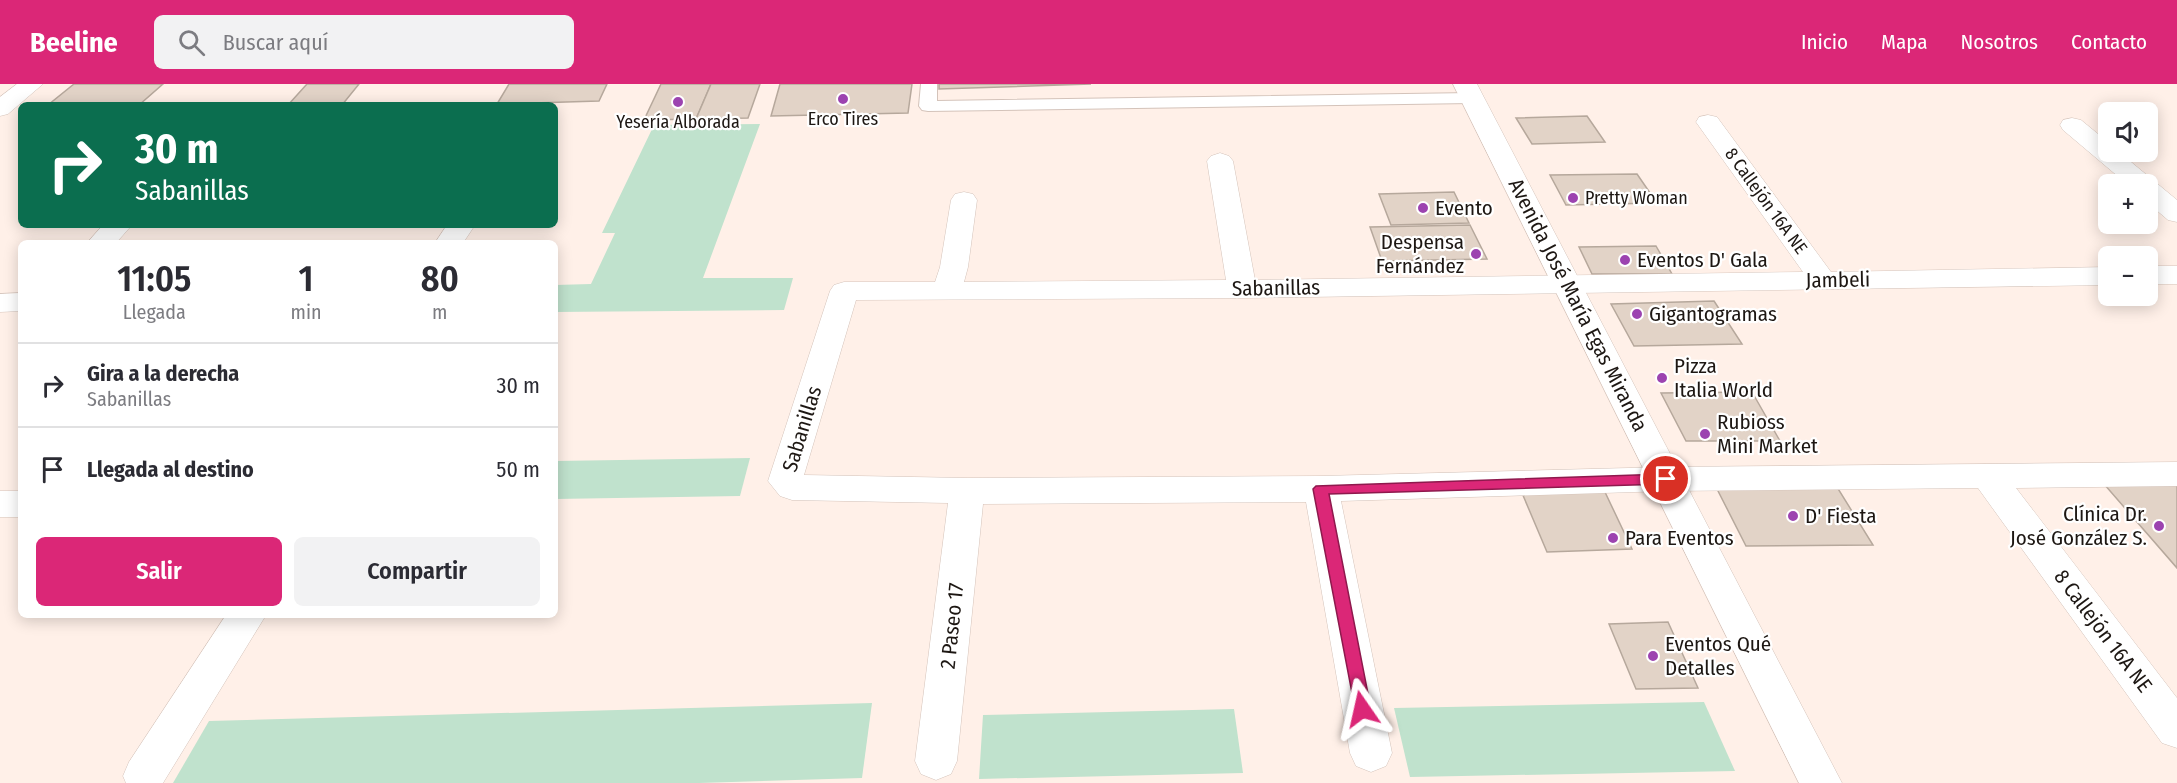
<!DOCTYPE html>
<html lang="es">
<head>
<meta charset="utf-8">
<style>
	:root { --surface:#fff; --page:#f2f2f3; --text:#2b2b33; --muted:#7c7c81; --line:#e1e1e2; --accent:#db2777 }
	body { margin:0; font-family:"Fira Sans Condensed",sans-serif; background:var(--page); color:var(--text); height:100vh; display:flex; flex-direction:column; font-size:22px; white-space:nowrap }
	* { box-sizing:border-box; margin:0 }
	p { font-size:20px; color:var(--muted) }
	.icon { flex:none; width:33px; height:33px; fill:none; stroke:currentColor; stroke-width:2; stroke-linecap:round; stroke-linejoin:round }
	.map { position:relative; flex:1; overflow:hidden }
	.panel { position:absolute; left:18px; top:156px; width:540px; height:378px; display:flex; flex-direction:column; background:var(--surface); border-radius:9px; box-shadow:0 3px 15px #0003 }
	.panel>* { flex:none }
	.top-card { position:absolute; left:18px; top:18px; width:540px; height:126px; border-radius:9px; box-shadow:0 3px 15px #0003; background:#0b6e4f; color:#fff; overflow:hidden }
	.tools { position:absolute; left:2098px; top:18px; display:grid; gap:12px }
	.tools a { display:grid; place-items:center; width:60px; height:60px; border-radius:9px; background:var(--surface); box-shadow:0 3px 15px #0003; font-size:30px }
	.pin { position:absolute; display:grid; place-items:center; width:51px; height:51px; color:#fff; margin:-26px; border:3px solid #fff; border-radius:50%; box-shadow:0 2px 6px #0007 }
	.me { position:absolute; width:66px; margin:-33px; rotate:349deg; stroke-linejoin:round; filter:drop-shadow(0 0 4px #0008) }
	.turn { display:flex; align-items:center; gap:21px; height:126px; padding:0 18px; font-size:27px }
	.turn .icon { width:78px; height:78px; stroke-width:2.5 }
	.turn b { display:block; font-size:42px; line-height:51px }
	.eta { display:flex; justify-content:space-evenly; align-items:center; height:102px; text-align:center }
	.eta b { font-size:36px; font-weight:600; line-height:42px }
	.action { display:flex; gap:12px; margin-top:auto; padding:12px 18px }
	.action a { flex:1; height:69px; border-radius:9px; background:var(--accent); color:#fff; font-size:24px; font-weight:600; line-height:69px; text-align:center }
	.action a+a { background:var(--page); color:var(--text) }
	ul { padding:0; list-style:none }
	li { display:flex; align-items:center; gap:18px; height:84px; padding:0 18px; border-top:2px solid var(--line) }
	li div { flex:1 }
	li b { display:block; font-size:22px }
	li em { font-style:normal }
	header { display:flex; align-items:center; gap:36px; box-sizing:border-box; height:84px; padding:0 30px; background:var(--accent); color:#fff }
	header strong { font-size:28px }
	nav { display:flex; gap:33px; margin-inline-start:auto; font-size:21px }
	.search { width:420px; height:54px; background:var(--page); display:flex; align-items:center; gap:15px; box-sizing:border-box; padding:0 21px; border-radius:9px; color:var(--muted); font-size:22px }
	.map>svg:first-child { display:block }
	.green { fill:#c0e2cd }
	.building { fill:#e2d3c7; stroke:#b6a89c; stroke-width:1.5 }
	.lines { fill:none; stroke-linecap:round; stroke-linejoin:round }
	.lane-casing { stroke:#d4c3ba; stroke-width:2 }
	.street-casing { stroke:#d4c3ba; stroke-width:1 }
	.secondary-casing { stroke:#d4c3ba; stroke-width:1 }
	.lane { fill:#fff; fill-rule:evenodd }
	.street { fill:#fff; fill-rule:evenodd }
	.secondary { fill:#fff; fill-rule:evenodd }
	.route { fill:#db2777; stroke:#8e194d; stroke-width:1.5 }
	.poi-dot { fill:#9c43b0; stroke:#fff; stroke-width:2 }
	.labels { text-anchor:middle; stroke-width:4.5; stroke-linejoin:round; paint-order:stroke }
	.far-poi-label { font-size:18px; fill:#1d1713; stroke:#fff }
	.far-street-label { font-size:18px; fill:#1d1713; stroke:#fff }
	.poi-label { font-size:21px; fill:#1d1713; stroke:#fff; text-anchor:start }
	.street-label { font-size:21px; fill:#1d1713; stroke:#fff }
</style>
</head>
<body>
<header>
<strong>Beeline</strong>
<div class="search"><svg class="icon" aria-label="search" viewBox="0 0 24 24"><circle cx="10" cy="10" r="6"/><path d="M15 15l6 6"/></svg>Buscar aquí</div>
<nav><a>Inicio</a><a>Mapa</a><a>Nosotros</a><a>Contacto</a></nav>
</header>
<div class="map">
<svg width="2177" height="699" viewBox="0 0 2177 699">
	<rect width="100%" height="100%" fill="#fff0e8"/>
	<!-- green -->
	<g class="green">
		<polygon points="760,40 703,194 793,194 784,226 555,228 555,201 591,200 615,149 602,149 654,41"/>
		<polygon points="750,374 740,412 555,415 555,377"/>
		<polygon points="1704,618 1735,687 1410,693 1394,624"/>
		<polygon points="872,619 862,694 699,699 173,699 209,637"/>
		<polygon points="1234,625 1243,689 979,695 983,631"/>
	</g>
	<!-- building -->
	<g class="building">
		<polygon points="74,0 163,0 139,21 48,21"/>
		<polygon points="307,0 359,0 342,21 288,21"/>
		<polygon points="509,0 607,0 599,17 497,20"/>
		<polygon points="661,0 711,0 696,35 644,36"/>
		<polygon points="711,0 760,0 748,34 696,35"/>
		<polygon points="780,0 912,0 908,29 771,32"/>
		<polygon points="939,0 1091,0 939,5"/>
		<polygon points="1587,32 1605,58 1532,60 1516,34"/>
		<polygon points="1637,90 1657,119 1566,121 1550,91"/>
		<polygon points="1454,108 1469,139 1391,141 1379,110"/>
		<polygon points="1470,141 1487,175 1382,177 1370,143"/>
		<polygon points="1656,162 1672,190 1592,190 1579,163"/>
		<polygon points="1714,217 1742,260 1634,262 1611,220"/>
		<polygon points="1752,308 1780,357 1686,357 1661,309"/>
		<polygon points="2177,399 2177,484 2104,400"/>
		<polygon points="1716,403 1837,403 1873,461 1746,462"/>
		<polygon points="1604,406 1632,465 1547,468 1522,409"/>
		<polygon points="1668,538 1698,604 1636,605 1609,540"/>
	</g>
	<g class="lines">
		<defs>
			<polygon id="lane" points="921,0 937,0 937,17 1472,9 1478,10 1481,14 1478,18 1472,19 928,27 922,26 919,22"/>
			<g id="street">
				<polygon points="1708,31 1717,33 1831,188 2109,183 2109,201 1242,214 856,216 804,391 967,394 1321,392 1667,383 2177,378 2177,402 2016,404 2177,614 2177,664 2162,659 1978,404 1667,407 1341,417 1392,669 1386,682 1371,688 1356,682 1350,669 1306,418 983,420 957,677 951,690 936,696 921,690 915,677 948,419 792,416 780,412 768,397 830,207 834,201 844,198 935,198 940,183 951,116 955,110 964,108 973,110 977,116 968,183 964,198 1226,196 1207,77 1211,72 1220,69 1229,72 1233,77 1255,196 1803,188 1696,38 1699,33"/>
				<polygon points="2072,34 2081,36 2109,59 2109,68 2119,68 2177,116 2177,138 2168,136 2148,119 2148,100 2127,100 2063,46 2060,41 2063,36"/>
				<polygon points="103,141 132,141 116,159 87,159"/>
				<polygon points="447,141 475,141 463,159 435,159"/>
				<rect x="2148" y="182" width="29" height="18"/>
				<polygon points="21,209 21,227 0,228 0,210"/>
				<rect x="0" y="407" width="21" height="26"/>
				<polygon points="226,531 266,531 163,699 126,699 123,692 129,678"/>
			</g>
			<g id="secondary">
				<polygon points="17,0 43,0 8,30 0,32 0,13"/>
				<polygon points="1453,0 1477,0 1842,699 1799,699"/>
			</g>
		</defs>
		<!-- lane casing -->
		<use href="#lane" class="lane-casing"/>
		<!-- street casing -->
		<use href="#street" class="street-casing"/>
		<!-- secondary casing -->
		<use href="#secondary" class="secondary-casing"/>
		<!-- lane -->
		<use href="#lane" class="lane"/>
		<!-- street -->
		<use href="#street" class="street"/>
		<!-- secondary -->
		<use href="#secondary" class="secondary"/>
	</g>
	<!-- route -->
	<polygon class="route" points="1666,390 1674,395 1666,400 1329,410 1371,625 1368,630 1362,632 1356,630 1313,405 1316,402"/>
	<!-- markers -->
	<g class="poi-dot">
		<circle cx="843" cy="15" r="6"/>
		<circle cx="678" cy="18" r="6"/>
		<circle cx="1573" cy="114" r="6"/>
		<circle cx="1423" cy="124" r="6"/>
		<circle cx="1476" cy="170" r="6"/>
		<circle cx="1625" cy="176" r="6"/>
		<circle cx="1637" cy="230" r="6"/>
		<circle cx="1662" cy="294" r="6"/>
		<circle cx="1705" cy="350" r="6"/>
		<circle cx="1793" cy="432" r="6"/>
		<circle cx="2159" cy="442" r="6"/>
		<circle cx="1613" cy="454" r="6"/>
		<circle cx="1653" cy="572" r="6"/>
	</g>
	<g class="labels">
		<!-- far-poi labels -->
		<g class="far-poi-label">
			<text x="843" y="41">Erco Tires</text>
			<text x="678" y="44">Yesería Alborada</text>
			<text x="1585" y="120" text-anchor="start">Pretty Woman</text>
		</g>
		<!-- far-street labels -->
		<g class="far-street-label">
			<text transform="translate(1766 117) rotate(54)" y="6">8 Callejón 16A NE</text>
		</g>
		<!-- poi labels -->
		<g class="poi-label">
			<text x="1435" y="131">Evento</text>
			<text x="1464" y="165" text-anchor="end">Despensa<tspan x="1464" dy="24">Fernández</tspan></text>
			<text x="1637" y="183">Eventos D' Gala</text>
			<text x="1649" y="237">Gigantogramas</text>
			<text x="1674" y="289">Pizza<tspan x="1674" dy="24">Italia World</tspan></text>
			<text x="1717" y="345">Rubioss<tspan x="1717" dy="24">Mini Market</tspan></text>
			<text x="2147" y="437" text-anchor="end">Clínica Dr.<tspan x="2147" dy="24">José González S.</tspan></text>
			<text x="1805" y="439">D' Fiesta</text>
			<text x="1625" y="461">Para Eventos</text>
			<text x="1665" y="567">Eventos Qué<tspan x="1665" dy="24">Detalles</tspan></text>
		</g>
		<!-- street labels -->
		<g class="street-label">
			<text transform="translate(1838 196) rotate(-1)" y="7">Jambeli</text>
			<text transform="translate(1276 204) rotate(-1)" y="7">Sabanillas</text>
			<text transform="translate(1578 221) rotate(63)" y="7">Avenida José María Egas Miranda</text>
			<text transform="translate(802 345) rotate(-73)" y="7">Sabanillas</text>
			<text transform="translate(952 542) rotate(-84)" y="7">2 Paseo 17</text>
			<text transform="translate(2103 547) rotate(53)" y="7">8 Callejón 16A NE</text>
		</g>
	</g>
</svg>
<div class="tools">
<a><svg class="icon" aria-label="sound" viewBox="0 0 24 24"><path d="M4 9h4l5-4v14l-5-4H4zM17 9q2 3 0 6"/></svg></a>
<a>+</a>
<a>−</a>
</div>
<div class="pin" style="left:1666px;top:395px;background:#d93025"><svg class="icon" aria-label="arrive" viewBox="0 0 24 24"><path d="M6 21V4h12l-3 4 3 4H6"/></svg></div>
<svg class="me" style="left:1362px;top:625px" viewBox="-20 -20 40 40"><path d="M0-17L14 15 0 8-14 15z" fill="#db2777" stroke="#fff" stroke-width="4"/></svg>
<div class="top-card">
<div class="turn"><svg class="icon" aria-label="right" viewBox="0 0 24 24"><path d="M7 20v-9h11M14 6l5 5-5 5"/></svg><div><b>30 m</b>Sabanillas</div></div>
</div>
<section class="panel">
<div class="eta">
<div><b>11:05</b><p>Llegada</p></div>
<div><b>1</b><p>min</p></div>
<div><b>80</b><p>m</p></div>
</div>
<ul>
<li><svg class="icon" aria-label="right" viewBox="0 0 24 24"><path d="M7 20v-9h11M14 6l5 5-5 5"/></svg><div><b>Gira a la derecha</b><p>Sabanillas</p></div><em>30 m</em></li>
<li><svg class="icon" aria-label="arrive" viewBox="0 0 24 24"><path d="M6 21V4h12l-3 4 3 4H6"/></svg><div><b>Llegada al destino</b></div><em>50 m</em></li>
</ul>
<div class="action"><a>Salir</a><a>Compartir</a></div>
</section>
</div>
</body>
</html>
